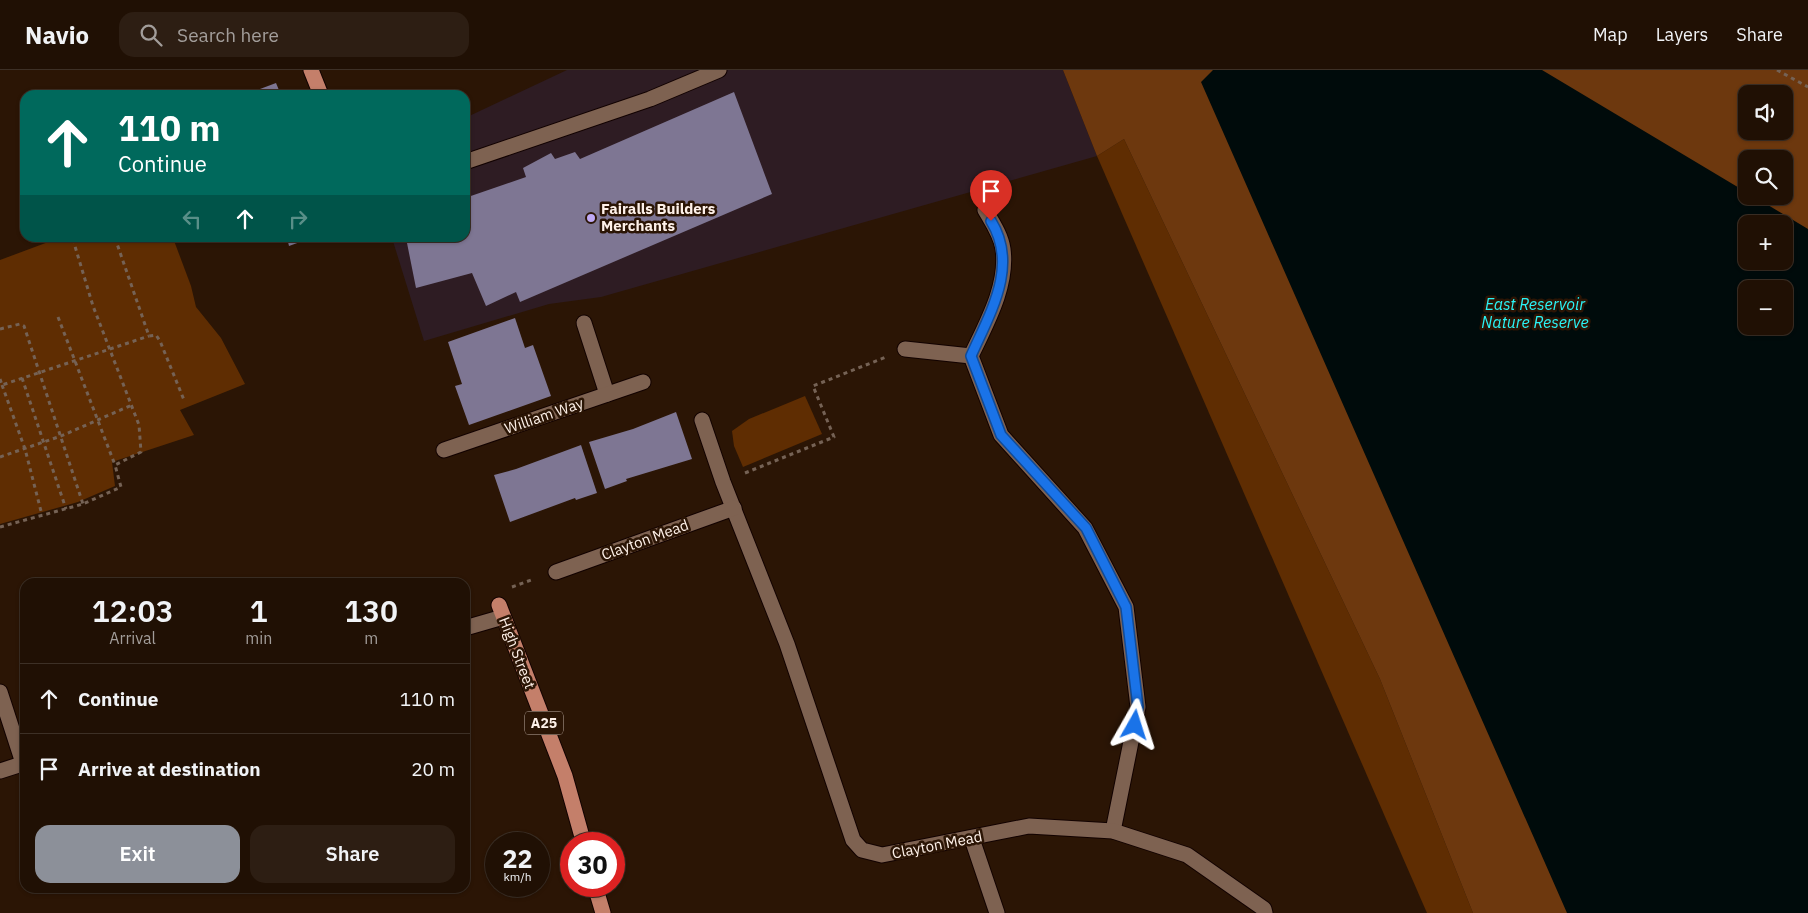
<!DOCTYPE html>
<html lang="en">
<head>
<meta charset="utf-8">
<style>
	:root { --surface:#201004; --page:#2d1e13; --text:#f1f3f6; --muted:#a29d9a; --line:#3d3026; --accent:#8c9099 }
	body { margin:0; font-family:"IBM Plex Sans",sans-serif; background:var(--page); color:var(--text); height:100vh; display:flex; flex-direction:column; font-size:19px; white-space:nowrap }
	* { box-sizing:border-box; margin:0 }
	p { font-size:16px; color:var(--muted) }
	.icon { flex:none; width:28px; height:28px; fill:none; stroke:currentColor; stroke-width:2; stroke-linecap:round; stroke-linejoin:round }
	.map { position:relative; flex:1; overflow:hidden }
	.side { position:absolute; left:20px; top:508px; width:450px; height:315px; display:flex; flex-direction:column; background:var(--surface); border-radius:15px; box-shadow:0 1px 4px #0004,0 0 0 1px var(--line) }
	.side>* { flex:none }
	.guide { position:absolute; left:20px; top:20px; width:450px; height:152px; border-radius:15px; box-shadow:0 1px 4px #0004,0 0 0 1px var(--line); background:#00695c; color:#fff; overflow:hidden }
	.fabs { position:absolute; left:1738px; top:15px; display:grid; gap:10px }
	.fabs a { display:grid; place-items:center; width:55px; height:55px; border-radius:10px; background:var(--surface); box-shadow:0 1px 4px #0004,0 0 0 1px var(--line); font-size:25px }
	.speed { position:absolute; left:485px; top:762px; display:flex; gap:10px; font-size:25px; font-weight:700; text-align:center }
	.speed>* { display:grid; place-content:center; width:65px; height:65px; border-radius:50%; background:var(--surface); box-shadow:0 1px 4px #0004,0 0 0 1px var(--line); line-height:1 }
	.speed small { font-size:12px; font-weight:400 }
	.speed .limit { border:8px solid #d22; background:#fff; color:#111 }
	.pin { position:absolute; display:grid; place-items:center; width:42px; height:42px; color:#fff; margin:-51px -21px; border-radius:50% 50% 50% 0; rotate:-45deg; box-shadow:0 0 5px #0007 }
	.pin .icon { rotate:45deg }
	.me { position:absolute; width:55px; margin:-28px; rotate:6deg; stroke-linejoin:round; filter:drop-shadow(0 0 4px #0008) }
	.turn { display:flex; align-items:center; gap:18px; height:105px; padding:0 15px; font-size:22px }
	.turn .icon { width:65px; height:65px; stroke-width:2.5 }
	.turn b { display:block; font-size:35px; line-height:42px }
	.lanes { display:flex; align-items:center; height:48px; padding:0 15px; background:#0003; justify-content:center; gap:25px; direction:ltr }
	.lanes .off { opacity:.35 }
	.eta { display:flex; justify-content:space-evenly; align-items:center; height:85px; text-align:center }
	.eta b { font-size:30px; font-weight:600; line-height:35px }
	.action { display:flex; gap:10px; margin-top:auto; padding:10px 15px }
	.action a { flex:1; height:58px; border-radius:15px; background:var(--accent); color:#fff; font-size:20px; font-weight:600; line-height:58px; text-align:center }
	.action a+a { background:var(--page); color:var(--text) }
	ul { padding:0; list-style:none }
	li { display:flex; align-items:center; gap:15px; height:70px; padding:0 15px; border-top:1px solid var(--line) }
	li div { flex:1 }
	li b { display:block; font-size:19px }
	li em { font-style:normal }
	header { display:flex; align-items:center; gap:30px; box-sizing:border-box; height:70px; padding:0 25px; background:var(--surface); border-bottom:1px solid var(--line) }
	header strong { font-size:24px }
	nav { display:flex; gap:28px; margin-inline-start:auto; font-size:18px }
	.search { width:350px; height:45px; background:var(--page); display:flex; align-items:center; gap:12px; box-sizing:border-box; padding:0 18px; border-radius:15px; color:var(--muted); font-size:19px }
	.map>svg:first-child { display:block }
	.commercial { fill:#2e1c23 }
	.green { fill:#5f2d02 }
	.forest { fill:#6d380e; fill-rule:evenodd }
	.water { fill:#000b0b; fill-rule:evenodd }
	.building { fill:#7e7693 }
	.lines { fill:none; stroke-linecap:round; stroke-linejoin:round }
	.minor-casing { stroke:#120200; stroke-width:17 }
	.major-casing { stroke:#120200; stroke-width:17 }
	.path { stroke:#756255; stroke-width:3; stroke-dasharray:4 4; stroke-linecap:butt }
	.minor { stroke:#7e6251; stroke-width:15 }
	.major { stroke:#c47f6a; stroke-width:15 }
	.route-casing { stroke:#114b97; stroke-width:12 }
	.route { stroke:#1a73e8; stroke-width:9 }
	.poi-dot { fill:#bfa9f4; stroke:#2b1505; stroke-width:2 }
	.labels { text-anchor:middle; stroke-width:5; stroke-linejoin:round; paint-order:stroke }
	.shield { fill:#2b1505; stroke:#bfafa5; stroke-width:1 }
	.shield-label { font-size:14px; font-weight:bold; fill:#fef1e9 }
	.poi-label { font-size:15px; font-weight:bold; fill:#fef1e9; stroke:#2b1505; text-anchor:start }
	.street-label { font-size:15px; fill:#fef1e9; stroke:#2b1505 }
	.water-label { font-size:16px; font-style:italic; fill:#2af4f6; stroke:#2b1505 }
</style>
</head>
<body>
<header>
<strong>Navio</strong>
<div class="search"><svg class="icon" aria-label="search" viewBox="0 0 24 24"><circle cx="10" cy="10" r="6"/><path d="M15 15l6 6"/></svg>Search here</div>
<nav><a>Map</a><a>Layers</a><a>Share</a></nav>
</header>
<div class="map">
<svg width="1808" height="843" viewBox="0 0 1808 843">
	<rect width="100%" height="100%" fill="#2b1505"/>
	<!-- commercial -->
	<polygon class="commercial" points="567,0 1063,0 1097,86 601,227 549,234 424,271 392,168 465,168 465,48"/>
	<!-- green -->
	<g class="green">
		<polygon points="1124,69 1380,609 1473,843 1427,843 1097,86"/>
		<polygon points="59,168 173,168 191,216 196,237 221,268 245,314 180,340 194,365 112,392 115,416 78,432 0,454 0,190"/>
		<polygon points="805,326 822,364 743,397 734,376 732,361 749,349"/>
	</g>
	<!-- forest -->
	<path class="forest" d="M1063,0H1808V843H1473L1380,609L1124,69L1097,86ZM1746,24H1784V61H1746ZM1746,89H1784V126H1746ZM1746,154H1784V191H1746ZM1746,219H1784V256H1746Z"/>
	<!-- water -->
	<path class="water" d="M1213,0H1542L1746,122V126H1753L1808,159V843H1567L1201,12ZM1746,154H1784V191H1746ZM1746,219H1784V256H1746Z"/>
	<!-- building -->
	<g class="building">
		<polygon points="276,13 281,25 244,25"/>
		<polygon points="734,22 772,124 520,232 516,222 486,236 472,203 416,218 406,168 465,168 465,128 526,107 523,98 551,83 555,89 575,82 580,89"/>
		<polygon points="287,168 311,168 289,176"/>
		<polygon points="515,248 525,278 533,275 551,326 469,355 455,316 462,314 448,272"/>
		<polygon points="676,342 692,389 626,409 627,411 605,419 589,372 633,359"/>
		<polygon points="581,375 597,423 576,430 575,428 510,452 494,405 516,399"/>
	</g>
	<g class="lines">
		<defs>
			<g id="minor">
				<polyline points="465,92 650,29 719,0"/>
				<path d="M985,140C992,152 1001,165 1003,179C1008,216 986,254 971,286L1001,365L1085,458L1126,537L1138,637L1113,761"/>
				<polyline points="584,253 607,324"/>
				<polyline points="905,279 971,286"/>
				<polyline points="702,350 723,412 787,574 853,770 862,780 882,785 1029,756 1113,761 1187,785 1264,839 1265,843"/>
				<polyline points="444,380 643,312"/>
				<polyline points="556,502 734,438"/>
				<polyline points="465,558 503,547"/>
				<polyline points="0,622 23,693"/>
				<polyline points="0,701 25,693"/>
				<polyline points="972,769 997,843"/>
			</g>
			<g id="major">
				<polyline points="311,0 321,25"/>
				<polyline points="499,535 565,706 584,774"/>
				<polyline points="595,816 603,843"/>
			</g>
		</defs>
		<!-- minor casing -->
		<use href="#minor" class="minor-casing"/>
		<!-- major casing -->
		<use href="#major" class="major-casing"/>
		<!-- path -->
		<g class="path">
			<polyline points="1777,0 1808,17"/>
			<polyline points="115,168 149,266 156,265 160,271 184,330"/>
			<polyline points="58,247 115,395"/>
			<polyline points="0,259 20,254 24,256 83,434"/>
			<polyline points="22,308 66,439"/>
			<polyline points="0,309 2,315 149,266"/>
			<polyline points="2,315 25,379 42,445"/>
			<polyline points="0,387 61,366 132,335"/>
			<polyline points="745,403 834,367 813,316 886,287"/>
			<polyline points="0,457 83,434 121,417 115,395 141,382 139,355 93,236 74,173"/>
			<polyline points="512,517 534,509"/>
		</g>
		<!-- minor -->
		<use href="#minor" class="minor"/>
		<!-- major -->
		<use href="#major" class="major"/>
	</g>
	<g class="lines">
		<defs>
			<path id="route" d="M991,151C1019,196 990,243 971,286L1001,365L1086,458L1126,537L1138,637L1135,655"/>
		</defs>
		<!-- route casing -->
		<use href="#route" class="route-casing"/>
		<!-- route -->
		<use href="#route" class="route"/>
	</g>
	<!-- markers -->
	<circle class="poi-dot" cx="591" cy="148" r="5"/>
	<g class="labels">
		<!-- shield labels -->
		<rect class="shield" x="525" y="641.5" width="38" height="23" rx="4"/>
		<g class="shield-label">
			<text x="544" y="658">A25</text>
		</g>
		<!-- poi labels -->
		<g class="poi-label">
			<text x="601" y="144">Fairalls Builders<tspan x="601" dy="17">Merchants</tspan></text>
		</g>
		<!-- street labels -->
		<g class="street-label">
			<text transform="translate(544 346) rotate(-19)" y="5">William Way</text>
			<text transform="translate(645 470) rotate(-20)" y="5">Clayton Mead</text>
			<text transform="translate(517 583) rotate(69)" y="5">High Street</text>
			<text transform="translate(937 775) rotate(-11)" y="5">Clayton Mead</text>
		</g>
		<!-- water labels -->
		<g class="water-label">
			<text x="1535" y="240">East Reservoir<tspan x="1535" dy="18">Nature Reserve</tspan></text>
		</g>
	</g>
</svg>
<div class="fabs">
<a><svg class="icon" aria-label="sound" viewBox="0 0 24 24"><path d="M4 9h4l5-4v14l-5-4H4zM17 9q2 3 0 6"/></svg></a>
<a><svg class="icon" aria-label="search" viewBox="0 0 24 24"><circle cx="10" cy="10" r="6"/><path d="M15 15l6 6"/></svg></a>
<a>+</a>
<a>−</a>
</div>
<div class="speed"><div>22<small>km/h</small></div><div class="limit">30</div></div>
<div class="pin" style="left:991px;top:151px;background:#d93025"><svg class="icon" aria-label="arrive" viewBox="0 0 24 24"><path d="M6 21V4h12l-3 4 3 4H6"/></svg></div>
<svg class="me" style="left:1135px;top:655px" viewBox="-20 -20 40 40"><path d="M0-17L14 15 0 8-14 15z" fill="#1a73e8" stroke="#fff" stroke-width="4"/></svg>
<div class="guide">
<div class="turn"><svg class="icon" aria-label="ahead" viewBox="0 0 24 24"><path d="M12 20V5M6 11l6-6 6 6"/></svg><div><b>110 m</b>Continue</div></div>
<div class="lanes"><svg class="icon off" aria-label="left" viewBox="0 0 24 24"><path d="M17 20v-9H6M10 6l-5 5 5 5"/></svg><svg class="icon" aria-label="ahead" viewBox="0 0 24 24"><path d="M12 20V5M6 11l6-6 6 6"/></svg><svg class="icon off" aria-label="right" viewBox="0 0 24 24"><path d="M7 20v-9h11M14 6l5 5-5 5"/></svg></div>
</div>
<section class="side">
<div class="eta">
<div><b>12:03</b><p>Arrival</p></div>
<div><b>1</b><p>min</p></div>
<div><b>130</b><p>m</p></div>
</div>
<ul>
<li><svg class="icon" aria-label="ahead" viewBox="0 0 24 24"><path d="M12 20V5M6 11l6-6 6 6"/></svg><div><b>Continue</b></div><em>110 m</em></li>
<li><svg class="icon" aria-label="arrive" viewBox="0 0 24 24"><path d="M6 21V4h12l-3 4 3 4H6"/></svg><div><b>Arrive at destination</b></div><em>20 m</em></li>
</ul>
<div class="action"><a>Exit</a><a>Share</a></div>
</section>
</div>
</body>
</html>
